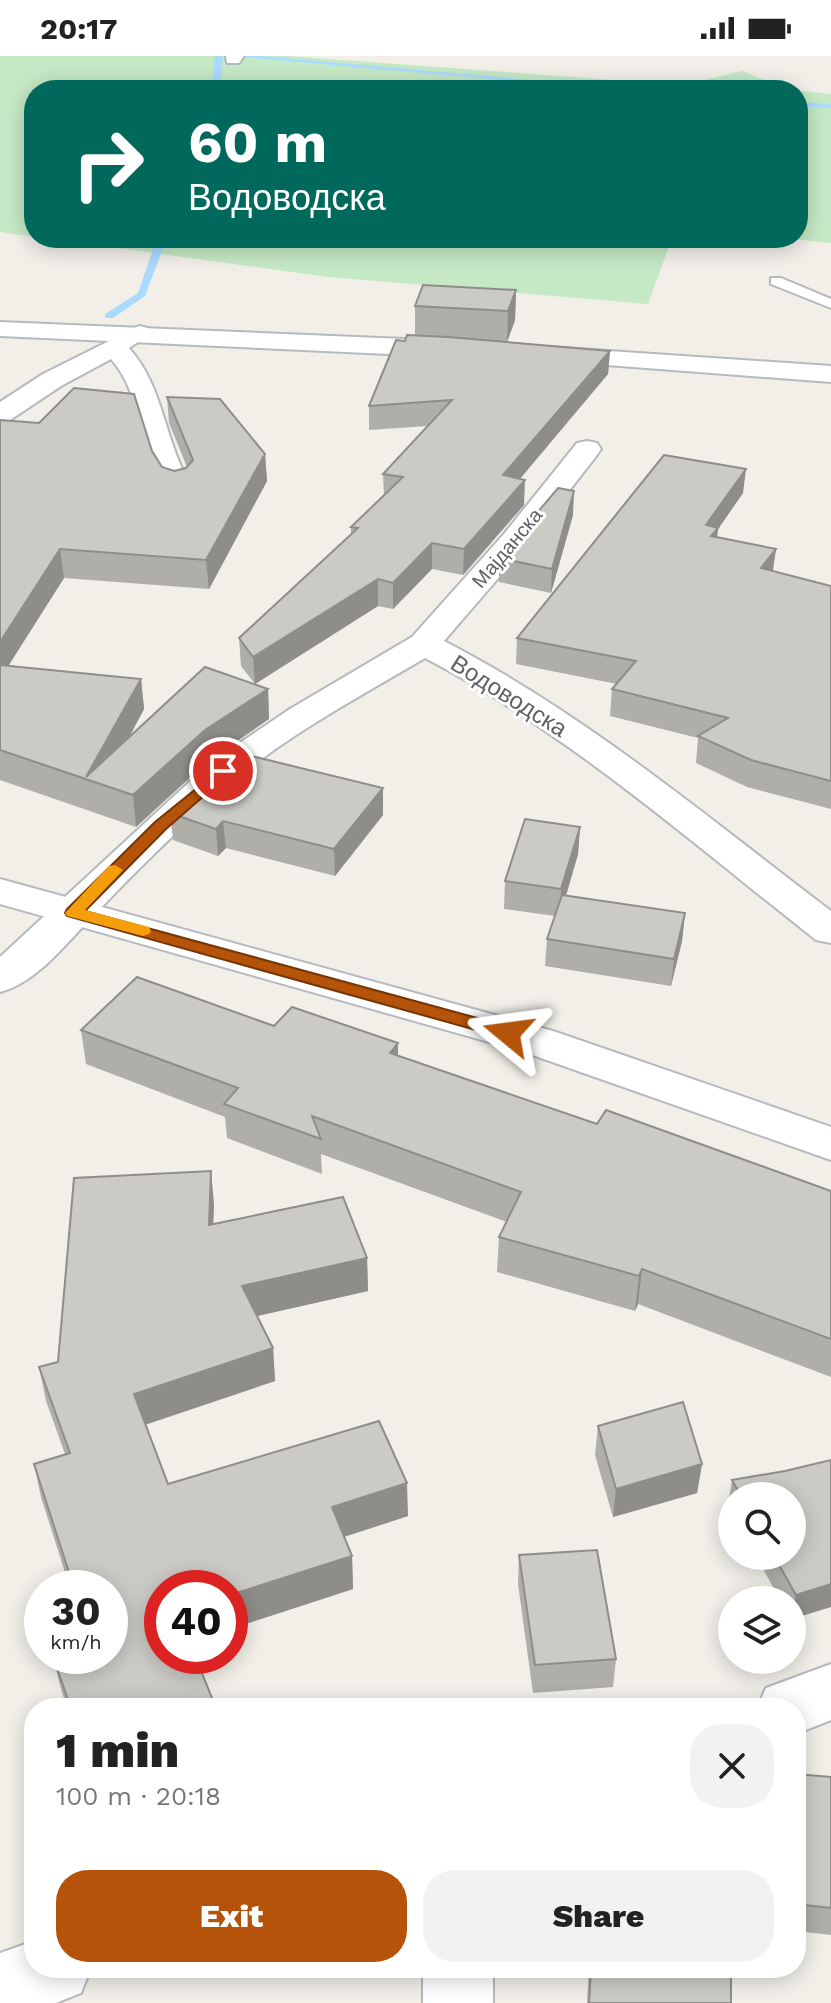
<!DOCTYPE html>
<html lang="en">
<head>
<meta charset="utf-8">
<style>
	:root { --surface:#fff; --page:#f2f2f2; --text:#222; --muted:#767676; --accent:#b45309 }
	body { margin:0; font-family:"Work Sans",sans-serif; background:var(--page); color:var(--text); height:100vh; display:flex; flex-direction:column; font-size:30px; white-space:nowrap }
	* { box-sizing:border-box; margin:0 }
	p { font-size:26px; color:var(--muted) }
	.icon { flex:none; width:44px; height:44px; fill:none; stroke:currentColor; stroke-width:2; stroke-linecap:round; stroke-linejoin:round }
	.map { position:relative; flex:1; overflow:hidden }
	.panel { position:absolute; left:24px; top:1642px; width:782px; height:280px; display:flex; flex-direction:column; background:var(--surface); border-radius:32px; box-shadow:0 4px 20px #0003 }
	.panel>* { flex:none }
	.top-card { position:absolute; left:24px; top:24px; width:784px; height:168px; border-radius:32px; box-shadow:0 4px 20px #0003; background:#00695c; color:#fff; overflow:hidden }
	.buttons { position:absolute; left:718px; top:1426px; display:grid; gap:16px }
	.buttons a { display:grid; place-items:center; width:88px; height:88px; border-radius:50%; background:var(--surface); box-shadow:0 4px 20px #0003; font-size:40px }
	.speed { position:absolute; left:24px; top:1514px; display:flex; gap:16px; font-size:40px; font-weight:700; text-align:center }
	.speed>* { display:grid; place-content:center; width:104px; height:104px; border-radius:50%; background:var(--surface); box-shadow:0 4px 20px #0003; line-height:1 }
	.speed small { font-size:20px; font-weight:400 }
	.speed .limit { border:12px solid #d22; background:#fff; color:#111 }
	.pin { position:absolute; display:grid; place-items:center; width:68px; height:68px; color:#fff; margin:-34px; border:4px solid #fff; border-radius:50%; box-shadow:0 2px 8px #0007 }
	.me { position:absolute; width:88px; margin:-44px; rotate:286deg; stroke-linejoin:round; filter:drop-shadow(0 0 6px #0008) }
	.turn { display:flex; align-items:center; gap:28px; height:168px; padding:0 32px; font-size:36px }
	.turn .icon { width:104px; height:104px; stroke-width:2.5 }
	.turn b { display:block; font-size:56px; line-height:68px }
	.round { display:grid; place-items:center; flex:none; width:84px; height:84px; border-radius:32px; background:var(--page) }
	.overview { display:flex; align-items:center; justify-content:space-between; height:136px; padding:0 32px }
	h1 { font-size:48px; font-weight:800; line-height:60px }
	.button { display:flex; gap:16px; margin-top:auto; padding:16px 32px }
	.button a { flex:1; height:92px; border-radius:32px; background:var(--accent); color:#fff; font-size:32px; font-weight:800; line-height:92px; text-align:center }
	.button a+a { background:var(--page); color:var(--text) }
	.status { display:flex; justify-content:space-between; align-items:center; height:56px; padding:0 40px; background:var(--surface); direction:ltr }
	.status svg { height:22px; fill:currentColor }
	.map>svg:first-child { display:block }
	.green { fill:#c5e8c5 }
	.lines { fill:none; stroke-linecap:round; stroke-linejoin:round }
	.stream { fill:#aadaff; fill-rule:evenodd }
	.lane-casing { stroke:#b5b8bc; stroke-width:4 }
	.street-casing { stroke:#b5b8bc; stroke-width:4 }
	.secondary-casing { stroke:#b6babf; stroke-width:4 }
	.lane { fill:#fff; fill-rule:evenodd }
	.street { fill:#fff; fill-rule:evenodd }
	.secondary { fill:#fff; fill-rule:evenodd }
	.wall { fill:#afaea9 }
	.shaded-wall { fill:#8f8d8a }
	.building { fill:#cccac5; stroke:#8f8d8a; stroke-width:2 }
	.route { fill:#b45309; stroke:#753606; stroke-width:2 }
	.slow { fill:#f59e0b }
	.labels { text-anchor:middle; stroke-width:6; stroke-linejoin:round; paint-order:stroke }
	.far-street-label { font-size:20px; fill:#5f6368; stroke:#fff }
	.street-label { font-size:24px; fill:#5f6368; stroke:#fff }
</style>
</head>
<body>
<div class="status"><b>20:17</b><svg viewBox="0 0 49 12"><path d="M0 12V9h3v3zM5 12V6h3v6zM10 12V3h3v9zM15 12V0h3v12zM26 1h20v11H26zM47 4h2v5h-2z"/></svg></div>
<div class="map">
<svg width="831" height="1947" viewBox="0 0 831 1947">
	<rect width="100%" height="100%" fill="#f1efe8"/>
	<!-- green -->
	<g class="green">
		<polygon points="0,0 287,0 683,29 742,15 790,34 34,34 34,181 0,176"/>
		<polygon points="798,35 831,38 831,187 782,182 798,182"/>
		<polygon points="44,182 672,182 648,248 328,221"/>
	</g>
	<g class="lines">
		<!-- stream -->
		<g class="stream">
			<polygon points="215,0 223,0 219,34 211,34"/>
			<polygon points="233,0 262,0 644,34 613,34"/>
			<polygon points="798,46 831,48 831,52 798,50"/>
			<polygon points="157,182 167,182 145,240 113,262 105,262 105,258 138,237"/>
		</g>
		<defs>
			<polygon id="lane" points="771,222 781,222 831,243 831,252 771,228"/>
			<g id="street">
				<polygon points="226,0 244,0 239,7 227,7"/>
				<path d="M139,270L148,272L151,277L129,292C165,332 164,387 192,431L187,437L177,440L167,437C138,396 144,340 111,303L61,330L10,364L0,366V346L43,318Z"/>
				<path d="M587,385L597,387L601,393L597,399L526,490L444,585C584,657 707,761 831,855V887L816,884C691,786 567,676 425,602C361,640 292,676 235,724C185,766 138,813 93,860C67,886 37,927 0,936V901L210,707L290,653L412,581L504,478L577,387Z"/>
				<polygon points="831,1608 831,1664 796,1678 796,1652 757,1652 766,1632"/>
				<polygon points="34,1885 34,1912 91,1912 81,1937 56,1947 0,1947 0,1897"/>
				<rect x="423" y="1912" width="70" height="35"/>
			</g>
			<g id="secondary">
				<polygon points="0,266 453,285 462,288 466,293 462,298 453,301 0,280"/>
				<polygon points="550,291 831,310 831,326 541,304 537,299 541,294"/>
				<polygon points="0,823 553,975 831,1071 831,1104 521,995 0,848"/>
			</g>
		</defs>
		<!-- lane casing -->
		<use href="#lane" class="lane-casing"/>
		<!-- street casing -->
		<use href="#street" class="street-casing"/>
		<!-- secondary casing -->
		<use href="#secondary" class="secondary-casing"/>
		<!-- lane -->
		<use href="#lane" class="lane"/>
		<!-- street -->
		<use href="#street" class="street"/>
		<!-- secondary -->
		<use href="#secondary" class="secondary"/>
	</g>
	<!-- wall -->
	<g class="wall">
		<polygon points="516,234 515,264 507,286 610,295 608,318 520,423 524,449 463,519 432,513 393,553 378,550 255,628 241,610 239,582 351,479 351,471 384,439 383,418 428,370 369,374 369,350 405,285 415,280 415,250"/>
		<polygon points="167,341 265,398 267,425 209,533 64,522 8,610 141,623 144,653 129,682 268,633 269,663 208,705 136,771 0,724 0,364 152,395 162,411 174,415 187,411 169,367"/>
		<polygon points="743,437 718,473 717,481 776,493 773,515 831,530 831,753 747,731 696,707 698,682 610,660 612,633 617,628 516,608 517,582"/>
		<polygon points="573,459 551,537 499,526 499,502"/>
		<polygon points="383,732 383,759 335,820 226,792 218,800 173,784 170,757"/>
		<polygon points="580,771 578,798 566,840 685,857 682,885 671,930 545,910 547,883 555,860 504,853 505,825"/>
		<polygon points="274,970 398,987 398,999 597,1068 831,1135 831,1321 638,1248 635,1255 497,1216 499,1181 507,1166 321,1098 322,1118 227,1082 225,1061 86,1008 81,974"/>
		<polygon points="214,1148 213,1168 367,1202 368,1235 257,1260 273,1292 275,1325 145,1369 168,1428 408,1460 344,1481 352,1500 353,1533 230,1573 230,1532 162,1532 216,1652 67,1652 61,1633 53,1601 110,1600 110,1532 70,1532 41,1441 34,1408 65,1398 46,1345 39,1311 58,1306"/>
		<polygon points="598,1370 702,1408 697,1437 613,1461 595,1399"/>
		<polygon points="831,1404 792,1563 792,1544 780,1544 756,1500 792,1500 792,1440 732,1440 732,1457 728,1449 732,1424 785,1415"/>
		<polygon points="519,1499 616,1603 613,1631 533,1637 518,1528"/>
		<polygon points="796,1718 831,1721 831,1879 796,1875"/>
		<polygon points="589,1912 731,1912 731,1947 587,1947"/>
	</g>
	<!-- shaded-wall -->
	<g class="shaded-wall">
		<polygon points="516,234 515,264 507,286 508,255"/>
		<polygon points="610,295 608,318 502,444 503,419"/>
		<polygon points="265,398 267,425 209,533 206,504"/>
		<polygon points="746,413 743,437 718,473 715,496 706,469"/>
		<polygon points="525,424 524,449 463,519 464,493"/>
		<polygon points="574,435 573,459 551,537 552,513"/>
		<polygon points="432,487 432,513 393,553 393,527"/>
		<polygon points="60,493 64,522 0,623 0,586"/>
		<polygon points="776,493 772,518 761,512"/>
		<polygon points="378,523 378,550 255,628 253,601"/>
		<polygon points="141,623 144,653 103,729 86,721"/>
		<polygon points="268,633 269,663 208,705 136,771 133,739 205,674"/>
		<polygon points="383,732 383,759 335,820 334,793"/>
		<polygon points="223,765 226,792 218,800 216,773"/>
		<polygon points="580,771 578,798 560,860 561,833"/>
		<polygon points="685,857 682,885 671,930 674,903"/>
		<polygon points="398,987 398,1021 390,997"/>
		<polygon points="211,1115 214,1148 212,1202 209,1169"/>
		<polygon points="367,1202 368,1235 244,1263 242,1230"/>
		<polygon points="642,1213 638,1248 635,1255 639,1220"/>
		<polygon points="273,1292 275,1325 138,1371 134,1338"/>
		<polygon points="702,1408 697,1437 613,1461 616,1433"/>
		<polygon points="407,1427 408,1460 334,1484 332,1451"/>
		<polygon points="352,1500 353,1533 230,1573 230,1539"/>
		<polygon points="831,1528 831,1551 792,1563 792,1556 796,1539"/>
	</g>
	<!-- building -->
	<g class="building">
		<polygon points="423,229 516,234 508,255 415,250"/>
		<polygon points="407,279 448,281 610,295 503,419 525,424 464,493 432,487 393,527 378,523 253,601 239,582 358,472 351,471 403,421 383,418 452,344 369,350 396,284 405,285"/>
		<polygon points="74,332 134,338 152,395 162,411 174,415 186,412 193,404 167,341 220,343 265,398 206,504 60,493 0,586 0,364 39,367"/>
		<polygon points="664,399 746,413 706,469 718,472 711,480 776,493 761,512 831,530 831,725 751,704 698,680 728,662 612,633 636,605 517,582"/>
		<polygon points="558,432 574,435 552,513 499,502"/>
		<polygon points="0,609 141,623 86,721 205,611 268,633 205,674 133,739 0,694"/>
		<polygon points="239,697 383,732 334,793 223,765 216,773 170,757"/>
		<polygon points="525,763 580,771 561,833 505,825"/>
		<polygon points="562,839 685,857 674,903 547,883"/>
		<polygon points="137,921 274,970 292,951 398,987 390,997 597,1068 606,1054 831,1135 831,1283 642,1213 639,1220 499,1181 521,1136 312,1060 321,1083 224,1048 238,1032 81,974"/>
		<polygon points="211,1115 209,1169 343,1141 367,1202 242,1230 273,1292 134,1338 168,1428 379,1365 407,1427 332,1451 352,1500 230,1539 230,1532 162,1532 162,1600 195,1600 216,1652 71,1652 53,1601 110,1600 110,1532 74,1532 34,1408 70,1397 39,1311 58,1306 74,1122"/>
		<polygon points="683,1346 702,1408 616,1433 598,1370"/>
		<polygon points="831,1404 831,1528 796,1539 774,1500 792,1500 792,1440 741,1440 732,1424 785,1415"/>
		<polygon points="597,1494 616,1603 535,1609 519,1499"/>
		<polygon points="796,1718 831,1721 831,1852 796,1848"/>
		<polygon points="591,1912 731,1912 731,1947 589,1947"/>
	</g>
	<!-- route -->
	<polygon class="route" points="223,711 230,715 228,719 166,773 85,855 514,972 517,977 514,981 501,981 67,860 65,857 67,853 155,766"/>
	<!-- slow -->
	<polygon class="slow" points="115,809 123,814 85,854 149,871 151,875 149,878 143,880 67,860 65,857 109,810"/>
	<g class="labels">
		<!-- far-street labels -->
		<g class="far-street-label">
			<text transform="translate(507 492) rotate(-50)" y="7">Мајданска</text>
		</g>
		<!-- street labels -->
		<g class="street-label">
			<text transform="translate(509 640) rotate(32)" y="8">Водоводска</text>
		</g>
	</g>
</svg>
<div class="buttons">
<a><svg class="icon" aria-label="search" viewBox="0 0 24 24"><circle cx="10" cy="10" r="6"/><path d="M15 15l6 6"/></svg></a>
<a><svg class="icon" aria-label="layers" viewBox="0 0 24 24"><path d="M12 4l9 5-9 5-9-5zM3 14l9 5 9-5"/></svg></a>
</div>
<div class="speed"><div>30<small>km/h</small></div><div class="limit">40</div></div>
<div class="pin" style="left:223px;top:715px;background:#d93025"><svg class="icon" aria-label="arrive" viewBox="0 0 24 24"><path d="M6 21V4h12l-3 4 3 4H6"/></svg></div>
<svg class="me" style="left:508px;top:977px" viewBox="-20 -20 40 40"><path d="M0-17L14 15 0 8-14 15z" fill="#b45309" stroke="#fff" stroke-width="4"/></svg>
<div class="top-card">
<div class="turn"><svg class="icon" aria-label="right" viewBox="0 0 24 24"><path d="M7 20v-9h11M14 6l5 5-5 5"/></svg><div><b>60 m</b>Водоводска</div></div>
</div>
<section class="panel">
<div class="overview"><div><h1>1 min</h1><p>100 m · 20:18</p></div><a class="round"><svg class="icon" aria-label="close" viewBox="0 0 24 24"><path d="M6 6l12 12M18 6L6 18"/></svg></a></div>
<div class="button"><a>Exit</a><a>Share</a></div>
</section>
</div>
</body>
</html>
